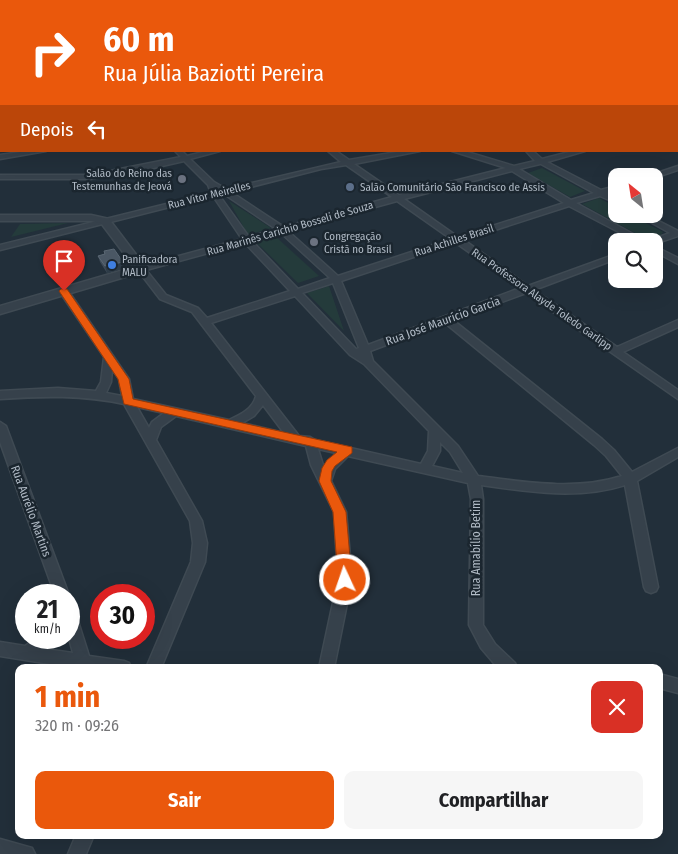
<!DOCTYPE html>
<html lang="pt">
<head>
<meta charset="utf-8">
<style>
	:root { --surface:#fff; --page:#f6f6f6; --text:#202124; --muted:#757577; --accent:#ea580c }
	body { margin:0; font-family:"Fira Sans Condensed",sans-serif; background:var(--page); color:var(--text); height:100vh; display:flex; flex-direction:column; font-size:19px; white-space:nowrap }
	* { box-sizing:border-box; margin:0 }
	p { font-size:16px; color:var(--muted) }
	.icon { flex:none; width:28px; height:28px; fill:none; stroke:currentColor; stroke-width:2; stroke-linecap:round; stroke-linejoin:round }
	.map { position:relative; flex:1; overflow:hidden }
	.panel { position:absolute; left:15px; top:664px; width:648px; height:175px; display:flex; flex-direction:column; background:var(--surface); border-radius:10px; box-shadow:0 5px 20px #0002 }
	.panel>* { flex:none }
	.banner { position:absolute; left:0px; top:0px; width:679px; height:152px; box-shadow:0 5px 20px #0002; background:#ea580c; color:#fff; overflow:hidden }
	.needle { width:32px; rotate:330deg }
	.controls { position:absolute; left:608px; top:168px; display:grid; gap:10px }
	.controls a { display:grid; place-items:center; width:55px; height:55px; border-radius:10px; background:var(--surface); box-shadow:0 5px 20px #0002; font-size:25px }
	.speed { position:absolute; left:15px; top:584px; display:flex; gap:10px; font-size:25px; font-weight:700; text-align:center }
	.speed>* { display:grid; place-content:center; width:65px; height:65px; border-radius:50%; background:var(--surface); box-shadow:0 5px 20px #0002; line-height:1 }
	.speed small { font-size:12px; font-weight:400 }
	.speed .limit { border:8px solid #d22; background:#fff; color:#111 }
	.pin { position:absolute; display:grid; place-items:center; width:42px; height:42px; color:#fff; margin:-51px -21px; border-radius:50% 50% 50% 0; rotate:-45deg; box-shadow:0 0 5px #0007 }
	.pin .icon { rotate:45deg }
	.me { position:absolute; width:55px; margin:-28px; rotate:357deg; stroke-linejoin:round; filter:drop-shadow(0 0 4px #0008) }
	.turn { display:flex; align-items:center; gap:18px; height:105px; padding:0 20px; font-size:22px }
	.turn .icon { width:65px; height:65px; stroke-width:2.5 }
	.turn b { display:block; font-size:35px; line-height:42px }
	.then { display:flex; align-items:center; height:48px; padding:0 20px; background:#0003; gap:10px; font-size:19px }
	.round { display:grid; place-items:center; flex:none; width:52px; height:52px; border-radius:10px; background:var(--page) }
	.head { display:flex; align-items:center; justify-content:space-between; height:85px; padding:0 20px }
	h1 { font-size:30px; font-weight:700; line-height:38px; color:var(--accent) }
	.primary-button { display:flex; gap:10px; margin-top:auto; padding:10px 20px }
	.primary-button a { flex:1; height:58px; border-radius:10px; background:var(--accent); color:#fff; font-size:20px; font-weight:700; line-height:58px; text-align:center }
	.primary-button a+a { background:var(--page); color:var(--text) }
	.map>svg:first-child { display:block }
	.green { fill:#243b3b }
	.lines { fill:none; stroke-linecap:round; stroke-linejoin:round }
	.stream { stroke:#162738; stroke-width:2 }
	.minor-casing { stroke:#3f4a53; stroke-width:3 }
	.tertiary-casing { stroke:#3f4a53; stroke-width:3 }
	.motorway-casing { stroke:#414b55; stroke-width:3 }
	.minor { fill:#36414b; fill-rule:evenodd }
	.tertiary { fill:#36414b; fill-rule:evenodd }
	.motorway { fill:#706253; fill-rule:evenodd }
	.rail { stroke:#586572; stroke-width:2; stroke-dasharray:2 2; stroke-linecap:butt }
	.motorway-bridge-casing { stroke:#414b55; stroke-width:11; stroke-linecap:butt }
	.motorway-bridge { stroke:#706253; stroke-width:9 }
	.wall { fill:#3e4b58 }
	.shaded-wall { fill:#2d3b47 }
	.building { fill:#4a5764; stroke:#5a6773 }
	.route { fill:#ea580c; stroke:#983908 }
	.worship-dot { fill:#6b7280; stroke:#1b262f; stroke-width:2 }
	.service-dot { fill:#5c6f8a; stroke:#1b262f; stroke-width:2 }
	.shop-dot { fill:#3f7fe0; stroke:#1b262f; stroke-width:2 }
	.labels { text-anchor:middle; stroke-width:5; stroke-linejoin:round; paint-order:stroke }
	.far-poi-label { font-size:11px; fill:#b1bbc6; stroke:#1b262f; text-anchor:start }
	.far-street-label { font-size:11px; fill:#b1bbc6; stroke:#1b262f }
	.street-label { font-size:12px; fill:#b1bbc6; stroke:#1b262f }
</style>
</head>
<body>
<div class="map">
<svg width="678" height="854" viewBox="0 0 678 854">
	<rect width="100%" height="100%" fill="#222f3a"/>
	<!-- green -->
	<g class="green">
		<polygon points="542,168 585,191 570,197 528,173"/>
		<polygon points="599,198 616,207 616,214 628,214 663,232 661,235 646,239 582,204"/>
		<polygon points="229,201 271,228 248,235"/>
		<polygon points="68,223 11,237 20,224"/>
		<polygon points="275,236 319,276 298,283 255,241"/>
		<polygon points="329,286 344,331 307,293"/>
	</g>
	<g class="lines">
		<!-- stream -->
		<polyline class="stream" points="283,1 285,0"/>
		<defs>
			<g id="minor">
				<polygon points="45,0 91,0 92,1 47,1"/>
				<rect x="346" y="0" width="4" height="1"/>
				<rect x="0" y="6" width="1" height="2"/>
				<polygon points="1,63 1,67 0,68 0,64"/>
				<rect x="0" y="98" width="1" height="4"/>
				<rect x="0" y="123" width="1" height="4"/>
				<polygon points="27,151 46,151 0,159 0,155"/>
				<path d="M175,151H182L187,156L207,151H220L190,159L214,182L226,189L341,162L328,151H336L349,160L403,151H420L354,164L399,195L506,168L452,151H464L514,166L535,161L526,151H533L542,159L573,151H585L547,162L601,190L616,186V190L607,193L616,198V203L600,196L576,203L646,241H636L569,206L464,240L528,286L616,254V259L534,290L617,347L678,320V327L623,352L678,390V399L526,293L453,320L602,439L614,450L632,472L678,448V457L637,481L658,587L656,591L651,593L646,591L644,587L625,485C578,500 529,492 481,485L483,499V625L495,644L515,663L517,668H498L481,648L469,625L471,499L468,483L348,456L335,469L331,481L346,512L352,579L334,668H319L338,579L336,545L334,512L311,465L306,446L176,416L161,427L156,440L202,521L207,543L205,562L161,668H146L191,562L193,543L190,521L124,404C83,395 42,396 0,399V391L58,388L96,391L101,382L104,357L59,291L64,288L67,289L129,379L133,399L229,420C240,415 253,409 256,396L192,312L160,299L137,269L138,267L242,239L213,196L0,250V245L211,193L208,185L184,161L149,169L90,179H0V175H90L181,157ZM540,164H541L594,193L571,200L519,169ZM346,165L392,197L284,227L231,192L321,169ZM512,171L564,203L458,237L404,199ZM224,194L276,229L249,237L219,195ZM397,201L451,239L338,276L288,231ZM281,233L330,278L298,289L252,241ZM245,243L290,291L207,318L198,308L166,295L146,270ZM456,243L520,288L368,345L341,281ZM333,283L359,348L356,349L302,293ZM295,296L350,355L364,364L429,431L428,451L421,464L315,440L310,437L299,436L211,323ZM445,323L594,445L606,456L622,476C575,491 525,482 478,476L458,446L373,361L370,351ZM112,369L119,379L122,396L106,393L111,382ZM263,405L284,433L242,423L254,416ZM137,407L164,413L152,422L149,428ZM440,442L450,452L463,473L432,466L440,451ZM318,449L336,453L324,467L323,465Z"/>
				<polygon points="678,166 678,170 654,178 648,176"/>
				<polygon points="636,214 645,214 678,231 678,236 654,244 654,241 651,240 670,233"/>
				<polygon points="654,246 678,258 678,264 654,251"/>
				<polygon points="0,422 6,426 69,595 69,596 55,595 0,442"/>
				<polygon points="69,609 74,611 76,615 89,656 124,661 129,663 131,668 75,668 0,656 0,642 25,646 37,638 55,638 53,643 45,649 73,653 69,638"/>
				<polygon points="659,674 678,679 678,693 659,688"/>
				<polygon points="76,835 94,835 86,854 68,854"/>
				<polygon points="0,839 32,848 35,854 0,854"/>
			</g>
			<g id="tertiary">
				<rect x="0" y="81" width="1" height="4"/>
				<polygon points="0,215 91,215 109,219 147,269 145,271 0,314 0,306 134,267 101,223 91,221 0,221"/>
			</g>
			<polygon id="motorway" points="454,0 465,0 466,1 455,1"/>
		</defs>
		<!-- minor casing -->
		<use href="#minor" class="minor-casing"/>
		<!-- tertiary casing -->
		<use href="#tertiary" class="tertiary-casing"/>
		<!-- motorway casing -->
		<use href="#motorway" class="motorway-casing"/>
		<!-- minor -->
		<use href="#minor" class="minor"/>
		<!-- tertiary -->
		<use href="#tertiary" class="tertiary"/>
		<!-- motorway -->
		<use href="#motorway" class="motorway"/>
		<!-- rail -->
		<polyline class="rail" points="431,1 439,0"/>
		<defs>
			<polyline id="motorway-bridge" points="439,0 444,1"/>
		</defs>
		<!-- motorway-bridge casing -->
		<use href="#motorway-bridge" class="motorway-bridge-casing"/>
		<!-- motorway-bridge -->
		<use href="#motorway-bridge" class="motorway-bridge"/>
	</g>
	<!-- wall -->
	<polygon class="wall" points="104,251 123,262 124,268 107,273 100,262 98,256 104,254"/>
	<!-- shaded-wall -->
	<polygon class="shaded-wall" points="123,262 124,268 107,273 105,266"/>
	<!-- building -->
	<polygon class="building" points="114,249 123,262 105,266 98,256 105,254 104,251"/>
	<!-- route -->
	<polygon class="route" points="61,289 67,289 129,379 133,399 352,447 352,453 335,466 332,471 331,481 346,512 352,580 350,584 340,584 338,580 333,512 319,481 322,468 327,460 337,452 124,404 118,379 59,291"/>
	<!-- markers -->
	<g class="worship-dot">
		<circle cx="182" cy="179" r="5"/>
		<circle cx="314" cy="242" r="5"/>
	</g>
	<circle class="service-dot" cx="350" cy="187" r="5"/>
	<circle class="shop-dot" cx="112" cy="265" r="5"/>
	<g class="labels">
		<!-- far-poi labels -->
		<g class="far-poi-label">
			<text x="172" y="177" text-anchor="end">Salão do Reino das<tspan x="172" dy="13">Testemunhas de Jeová</tspan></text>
			<text x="360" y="191">Salão Comunitário São Francisco de Assis</text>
			<text x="324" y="240">Congregação<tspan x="324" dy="13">Cristã no Brasil</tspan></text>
			<text x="122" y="263">Panificadora<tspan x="122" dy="13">MALU</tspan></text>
		</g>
		<!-- far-street labels -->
		<g class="far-street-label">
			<text transform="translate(209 195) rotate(-14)" y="4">Rua Vitor Meirelles</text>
			<text transform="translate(290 228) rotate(-16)" y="4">Rua Marinês Carichio Bosseli de Souza</text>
			<text transform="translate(454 240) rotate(-18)" y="4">Rua Achilles Brasil</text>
			<text transform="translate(542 299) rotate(35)" y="4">Rua Professora Alayde Toledo Garlipp</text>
		</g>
		<!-- street labels -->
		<g class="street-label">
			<text transform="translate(443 321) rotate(-20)" y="4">Rua José Maurício Garcia</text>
			<text transform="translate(31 511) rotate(70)" y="4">Rua Aurélio Martins</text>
			<text transform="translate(476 548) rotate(-90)" y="4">Rua Amabílio Betim</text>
		</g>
	</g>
</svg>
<div class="controls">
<a><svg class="needle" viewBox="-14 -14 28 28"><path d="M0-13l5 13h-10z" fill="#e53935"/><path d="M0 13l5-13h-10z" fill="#757577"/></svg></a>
<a><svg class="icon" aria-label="search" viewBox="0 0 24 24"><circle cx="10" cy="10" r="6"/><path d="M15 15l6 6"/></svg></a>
</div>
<div class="speed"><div>21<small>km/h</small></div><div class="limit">30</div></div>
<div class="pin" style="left:64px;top:291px;background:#d93025"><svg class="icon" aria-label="arrive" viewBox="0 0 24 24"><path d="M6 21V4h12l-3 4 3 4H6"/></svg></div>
<svg class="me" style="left:345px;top:580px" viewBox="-20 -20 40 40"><circle r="17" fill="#ea580c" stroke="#fff" stroke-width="3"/><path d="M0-11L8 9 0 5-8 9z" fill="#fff"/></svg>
<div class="banner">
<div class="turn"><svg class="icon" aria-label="right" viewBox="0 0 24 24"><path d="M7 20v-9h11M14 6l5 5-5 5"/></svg><div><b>60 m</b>Rua Júlia Baziotti Pereira</div></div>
<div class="then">Depois<svg class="icon" aria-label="left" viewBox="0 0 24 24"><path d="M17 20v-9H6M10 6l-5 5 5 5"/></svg></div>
</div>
<section class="panel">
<div class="head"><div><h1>1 min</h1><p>320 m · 09:26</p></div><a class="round" style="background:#d93025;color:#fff"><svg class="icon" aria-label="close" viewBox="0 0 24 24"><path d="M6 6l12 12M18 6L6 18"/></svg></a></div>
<div class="primary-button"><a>Sair</a><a>Compartilhar</a></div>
</section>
</div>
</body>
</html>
